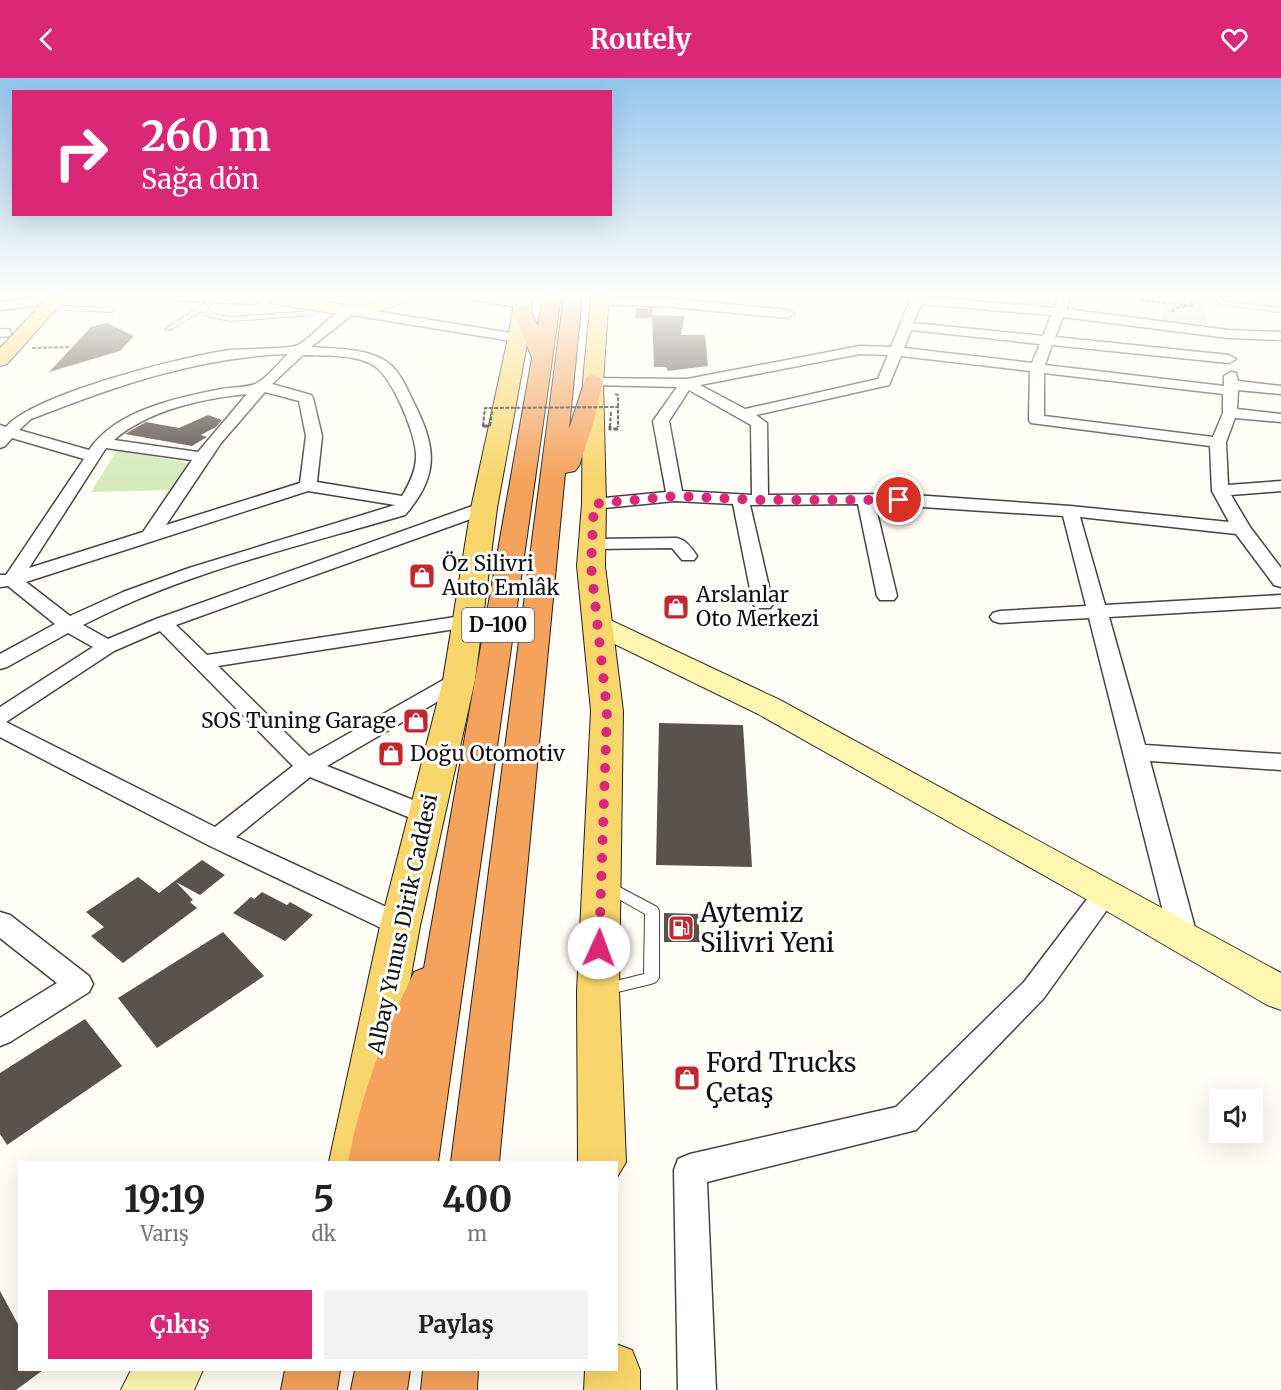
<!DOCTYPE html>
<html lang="tr">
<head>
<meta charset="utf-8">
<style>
	:root { --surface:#fff; --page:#f2f2f2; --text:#222; --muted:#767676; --accent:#db2777 }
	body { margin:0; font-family:Merriweather,serif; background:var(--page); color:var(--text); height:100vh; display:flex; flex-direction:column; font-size:22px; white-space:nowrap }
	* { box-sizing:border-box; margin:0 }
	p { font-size:20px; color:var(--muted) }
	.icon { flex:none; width:33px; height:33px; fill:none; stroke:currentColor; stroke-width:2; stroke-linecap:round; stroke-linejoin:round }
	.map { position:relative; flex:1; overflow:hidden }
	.panel { position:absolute; left:18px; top:1083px; width:600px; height:210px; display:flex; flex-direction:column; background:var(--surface); border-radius:0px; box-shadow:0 6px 24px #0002 }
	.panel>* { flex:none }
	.top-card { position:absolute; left:12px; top:12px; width:600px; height:126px; border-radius:0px; box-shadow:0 6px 24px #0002; background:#db2777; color:#fff; overflow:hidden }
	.buttons { position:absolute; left:1209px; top:1011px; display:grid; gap:12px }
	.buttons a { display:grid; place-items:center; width:54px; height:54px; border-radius:0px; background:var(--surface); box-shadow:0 6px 24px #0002; font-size:30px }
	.pin { position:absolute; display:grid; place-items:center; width:51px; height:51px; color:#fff; margin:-26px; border:3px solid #fff; border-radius:50%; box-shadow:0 2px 6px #0007 }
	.me { position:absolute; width:66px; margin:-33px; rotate:2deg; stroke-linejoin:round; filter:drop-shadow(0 0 4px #0008) }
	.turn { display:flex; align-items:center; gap:21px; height:126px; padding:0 30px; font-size:27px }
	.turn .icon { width:78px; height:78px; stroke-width:2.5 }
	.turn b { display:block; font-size:42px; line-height:51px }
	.eta { display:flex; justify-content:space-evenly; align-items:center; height:102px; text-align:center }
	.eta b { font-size:36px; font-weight:700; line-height:42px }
	.cta { display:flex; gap:12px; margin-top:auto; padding:12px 30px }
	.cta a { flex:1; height:69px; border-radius:0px; background:var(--accent); color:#fff; font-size:24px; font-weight:700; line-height:69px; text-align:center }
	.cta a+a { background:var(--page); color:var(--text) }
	header { display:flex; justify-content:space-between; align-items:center; height:78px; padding:0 30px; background:var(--accent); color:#fff; font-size:27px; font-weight:700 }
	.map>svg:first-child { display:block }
	.green { fill:#d5ebbd }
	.building { fill:#5a524d }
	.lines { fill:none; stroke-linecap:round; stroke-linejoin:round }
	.lane-casing { stroke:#444; stroke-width:2 }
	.street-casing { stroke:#444; stroke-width:3 }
	.secondary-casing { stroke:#333; stroke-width:2 }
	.primary-casing { stroke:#222; stroke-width:2 }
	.highway-casing { stroke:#222; stroke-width:2 }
	.path { stroke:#333; stroke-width:2; stroke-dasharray:4 1.5; stroke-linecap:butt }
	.lane { fill:#fff; fill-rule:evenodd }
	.street { fill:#fff; fill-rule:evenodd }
	.secondary { fill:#fff6b0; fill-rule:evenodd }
	.primary { fill:#f9d66b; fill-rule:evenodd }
	.highway { fill:#f5a25d; fill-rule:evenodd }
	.path-bridge-far1 { stroke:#333; stroke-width:2; stroke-dasharray:4 1.5; stroke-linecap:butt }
	.path-bridge { stroke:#333; stroke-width:3; stroke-dasharray:4.5 2; stroke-linecap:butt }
	.route { stroke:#db2777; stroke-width:10; stroke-dasharray:0 18 }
	.labels { text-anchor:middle; stroke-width:6; stroke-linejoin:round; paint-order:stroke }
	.shield { fill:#fff; stroke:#585858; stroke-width:1.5 }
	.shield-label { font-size:20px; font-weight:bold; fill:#111 }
	.poi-label { font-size:21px; fill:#111; stroke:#fff; text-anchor:start }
	.street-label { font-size:21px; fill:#111; stroke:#fff }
	.near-poi-label { font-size:26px; fill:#111; stroke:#fff; text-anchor:start }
</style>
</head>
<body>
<header><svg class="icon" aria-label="back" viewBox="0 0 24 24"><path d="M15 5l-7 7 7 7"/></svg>Routely<svg class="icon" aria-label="heart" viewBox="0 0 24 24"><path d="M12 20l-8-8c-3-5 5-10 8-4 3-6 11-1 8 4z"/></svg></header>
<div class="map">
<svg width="1281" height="1312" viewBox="0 0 1281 1312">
	<rect width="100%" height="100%" fill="#fffdf5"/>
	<!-- green -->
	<g class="green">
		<polygon points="887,218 1052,218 1048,228 1042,230"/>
		<polygon points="1137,218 1203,218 1207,248 1162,242 1164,227 1137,224"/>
		<polygon points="117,372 190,385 173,412 91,414"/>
	</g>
	<!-- building -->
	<g class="building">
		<polygon points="636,230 653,230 652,240 635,240"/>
		<polygon points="652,237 685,238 681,257 705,257 708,288 668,293 666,289 654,289"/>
		<polygon points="107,245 134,258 120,273 49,294 91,249"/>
		<polygon points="208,337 222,342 216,349 201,357 207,359 192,368 125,356 146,344 179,350"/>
		<polygon points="659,645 743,647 752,789 656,787"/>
		<polygon points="202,782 225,797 200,817 176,804 193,822 190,824 197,830 123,885 91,858 104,849 86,834 138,799 159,815"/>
		<polygon points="262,814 287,827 290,824 313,837 285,863 233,835 251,819 254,821"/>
		<polygon points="664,835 698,836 700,864 664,864"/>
		<polygon points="223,854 264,898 157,970 118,920"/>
		<polygon points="85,941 122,988 7,1067 0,1056 0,995"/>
		<polygon points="0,1213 20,1250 20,1292 43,1292 16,1312 0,1312"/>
	</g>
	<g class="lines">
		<defs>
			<g id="lane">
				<polygon points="1208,218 1215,218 1225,223 1281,230 1281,234 1223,227"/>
				<polygon points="209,223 212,225 207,230 214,236 231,239 313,233 316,235 313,237 231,243 210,239 202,233 170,252 165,251"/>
				<polygon points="48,228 112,230 115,232 112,234 46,231 46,229"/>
				<polygon points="608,803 657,829 659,833 659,900 656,904 651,906 605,917 600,915 597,911 600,907 644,896 645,836 603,812 601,808 603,804"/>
			</g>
			<g id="street">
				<path d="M467,218C482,217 517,216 528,226L522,230L473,222Z"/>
				<path d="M916,218L1054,230L1059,218H1071L1066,231L1228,252L1281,254V262L1228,260L1063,239L1055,259L1229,277L1236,281L1229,285L1052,267L1045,287L1224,308V298L1231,294L1236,295L1238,303L1281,308V316L1238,312L1237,331L1281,336V344L1235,340L1226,364L1228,407L1281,403V413L1231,417L1250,449L1281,490V509L1274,507L1236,456L1080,439L1105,527L1281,517V529L1109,539L1145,667L1281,676V692L1150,683L1198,861L1194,869L1184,872L1174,869L1170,861L1089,540L1000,545L993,543L990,539L993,535L1000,533L1086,528L1063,438L875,426L897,518L894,522H880L877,518L858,426L750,427L773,526L770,530H756L753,526L733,426L675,423L594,431L588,430L586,426L588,422L594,421L666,414L653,343L677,309L593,307L588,306L586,303L588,300L687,301L860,268L891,269L910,222ZM921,226L1051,237L1043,258L913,245ZM911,252L1040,266L1032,285L904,270ZM860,276L888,277L878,301L745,331L700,307ZM901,278L1030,293L1029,342L1031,345L1210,368L1212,413L1229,444L1070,428L899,416L768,417L767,345L756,337L889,307ZM1044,295L1223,316V335L1213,359L1044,338ZM689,312L751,347L752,417L682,413L669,343Z"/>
				<polygon points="599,219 673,221 788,232 794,236 788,240 673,229 595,226 595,220"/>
				<polygon points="35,220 41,224 39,227 0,232 0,224"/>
				<path d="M350,229L518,256L525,260L518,264L352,237L311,269C334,271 364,270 384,282C397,289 405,306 411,319C435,366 442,395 405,437C297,469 184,494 83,547L108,561L156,541L478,426H490L493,430L490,434L176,547L207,577L468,537L475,539L478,543L475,547L468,549L218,588L309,678L452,597L459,595L466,597L470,602L466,607L327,688L436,731L439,737L436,743L427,746L418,743L310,699L236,759L410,840L414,848L410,856L400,859L208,767L0,659V629L93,569L68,555L7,589L0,591V576L55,546L8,508L0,509V497H6L84,381L12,360L5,368L0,370V347L6,349C34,316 184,278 230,272C242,271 291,271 298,267C316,257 329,235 350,229ZM288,276C278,285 268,299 257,305C249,310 231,309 221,311C176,320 116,332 89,372L19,352L31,341C115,308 197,279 288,276ZM303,277C324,278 352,276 371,286C391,295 415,354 416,375C417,390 410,405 402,418L317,404L322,358L313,320L311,317L272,306ZM265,314L299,323L306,358L300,405L166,447L221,365ZM247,316L198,374L114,362C148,332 204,320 247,316ZM106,370L192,382L143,454L29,490ZM308,413L395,427L189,490L123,514L70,538L26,504ZM160,553L293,688L215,749L6,644L114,573Z"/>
				<polygon points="0,251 10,252 11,255 10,258 0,259"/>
				<path d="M677,460C686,462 692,470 697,478L694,482H682L672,470L592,471L586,470L583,466L586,462L592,461Z"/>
				<polygon points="1106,805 1115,808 1119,815 1044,920 916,1052 707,1104 716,1312 678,1312 674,1092 678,1081 690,1076 896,1029 1024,904 1097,808"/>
				<polygon points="0,834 10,837 89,898 93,906 89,914 10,964 0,968 0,940 57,905 0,860"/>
			</g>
			<g id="secondary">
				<polygon points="172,218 258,218 260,221 258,225 252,226 180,223 174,222"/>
				<polygon points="270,218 288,218 350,228 364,228 389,218 412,218 410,222 366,238 350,238 270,225 268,221"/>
				<polygon points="598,539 608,541 780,622 1281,895 1281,932 1267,927 1093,825 758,636 588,553 584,547 588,541"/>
				<polygon points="131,1292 203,1292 194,1312 121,1312"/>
			</g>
			<g id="primary">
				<polygon points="49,218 68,218 7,286 0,288 0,270"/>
				<polygon points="515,218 533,218 528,260 497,430 475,602 420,848 377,1084 329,1084 380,848 443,602 471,430 508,260"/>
				<polygon points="591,218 609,218 603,303 606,426 605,488 623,633 619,913 626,1084 616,1101 616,1084 578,1084 577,913 591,633 577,488 582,426 583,303"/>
				<polygon points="616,1266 632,1272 640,1292 640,1312 584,1312 585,1292 616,1292"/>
			</g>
			<g id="highway">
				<path d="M543,218H561L438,1084H348C360,1020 385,953 414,894L424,890L532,280L513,232L516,228H528L538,248Z"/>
				<polygon points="564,218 582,218 569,351 586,299 593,297 600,299 603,303 594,343 579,388 575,393 565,395 499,1084 451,1084"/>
				<polygon points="285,1292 340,1292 337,1312 281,1312"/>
				<polygon points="355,1292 410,1292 407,1312 351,1312"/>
				<polygon points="423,1292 478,1292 477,1312 421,1312"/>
			</g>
		</defs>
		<!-- lane casing -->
		<use href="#lane" class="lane-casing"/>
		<!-- street casing -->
		<use href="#street" class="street-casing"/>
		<!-- secondary casing -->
		<use href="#secondary" class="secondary-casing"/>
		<!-- primary casing -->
		<use href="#primary" class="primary-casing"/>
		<!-- highway casing -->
		<use href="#highway" class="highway-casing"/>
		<!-- path -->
		<g class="path">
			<polyline points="1138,218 1139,222 1192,228 1190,218 1187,218"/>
			<polyline points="1174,234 1170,232 1185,228"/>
			<polyline points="32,270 70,269"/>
			<polyline points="615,316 618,317 618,329"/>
		</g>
		<!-- lane -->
		<use href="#lane" class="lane"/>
		<!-- street -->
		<use href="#street" class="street"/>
		<!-- secondary -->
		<use href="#secondary" class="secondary"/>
		<!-- primary -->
		<use href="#primary" class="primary"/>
		<!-- highway -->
		<use href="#highway" class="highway"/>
		<!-- path-bridge-far1 -->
		<g class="path-bridge-far1">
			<polyline points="492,333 490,348 483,348 485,330 618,329 618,349"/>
			<polyline points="610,349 611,333"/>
		</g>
		<!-- path-bridge -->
		<g class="path-bridge">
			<polyline points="483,348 490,348"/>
			<polyline points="610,348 610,351 618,351 618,348"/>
		</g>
	</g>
	<!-- sky -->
	<linearGradient id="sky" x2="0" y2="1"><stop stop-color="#95c6ee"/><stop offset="0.54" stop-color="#fffefa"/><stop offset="1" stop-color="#fffefa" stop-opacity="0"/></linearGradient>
	<rect width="1281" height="401" fill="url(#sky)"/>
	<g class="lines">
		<!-- route -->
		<polyline class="route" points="599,870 607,633 591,488 594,426 675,418 760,422 899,422"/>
	</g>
	<!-- icons -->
	<defs>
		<symbol id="shop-square" viewBox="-11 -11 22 22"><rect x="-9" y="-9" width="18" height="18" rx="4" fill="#c4262e" stroke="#fff"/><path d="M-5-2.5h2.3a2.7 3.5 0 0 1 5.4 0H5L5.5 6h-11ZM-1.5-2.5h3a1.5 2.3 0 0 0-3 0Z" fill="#fff"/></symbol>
		<symbol id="fuel-square" viewBox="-11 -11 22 22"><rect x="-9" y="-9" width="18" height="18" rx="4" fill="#c4262e" stroke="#fff"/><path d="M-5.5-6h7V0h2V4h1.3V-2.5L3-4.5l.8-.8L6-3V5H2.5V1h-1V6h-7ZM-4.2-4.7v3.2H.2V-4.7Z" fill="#fff"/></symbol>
	</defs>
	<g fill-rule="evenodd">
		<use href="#shop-square" x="407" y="483" width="30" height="30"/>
		<use href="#shop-square" x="661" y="514" width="30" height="30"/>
		<use href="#shop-square" x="401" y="628" width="30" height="30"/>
		<use href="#shop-square" x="376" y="661" width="30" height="30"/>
		<use href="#fuel-square" x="666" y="835" width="30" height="30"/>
		<use href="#shop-square" x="672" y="985" width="30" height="30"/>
	</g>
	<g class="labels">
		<!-- shield labels -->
		<rect class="shield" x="462" y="530" width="72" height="34" rx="4.5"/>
		<g class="shield-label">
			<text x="498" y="554">D-100</text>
		</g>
		<!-- poi labels -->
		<g class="poi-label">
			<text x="442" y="493">Öz Silivri<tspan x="442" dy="24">Auto Emlâk</tspan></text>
			<text x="696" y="524">Arslanlar<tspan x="696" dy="24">Oto Merkezi</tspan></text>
			<text x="396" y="650" text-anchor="end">SOS Tuning Garage</text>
			<text x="410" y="683">Doğu Otomotiv</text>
		</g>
		<!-- street labels -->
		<g class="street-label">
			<text transform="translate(403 846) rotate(-78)" y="7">Albay Yunus Dirik Caddesi</text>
		</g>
		<!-- near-poi labels -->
		<g class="near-poi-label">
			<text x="700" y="844">Aytemiz<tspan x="700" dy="30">Silivri Yeni</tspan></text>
			<text x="706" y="994">Ford Trucks<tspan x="706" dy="30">Çetaş</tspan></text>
		</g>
	</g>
</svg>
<div class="buttons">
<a><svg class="icon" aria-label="sound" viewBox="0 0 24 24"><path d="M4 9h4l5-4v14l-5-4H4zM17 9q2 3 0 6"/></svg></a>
</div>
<div class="pin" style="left:899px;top:422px;background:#d93025"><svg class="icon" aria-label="arrive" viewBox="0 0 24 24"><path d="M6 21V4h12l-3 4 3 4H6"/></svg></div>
<svg class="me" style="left:599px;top:870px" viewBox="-20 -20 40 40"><circle r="19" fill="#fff"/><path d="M0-13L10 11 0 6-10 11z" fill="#db2777"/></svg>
<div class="top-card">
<div class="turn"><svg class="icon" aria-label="right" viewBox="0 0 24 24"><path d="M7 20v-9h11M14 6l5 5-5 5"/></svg><div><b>260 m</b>Sağa dön</div></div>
</div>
<section class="panel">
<div class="eta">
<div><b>19:19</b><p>Varış</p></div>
<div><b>5</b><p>dk</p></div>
<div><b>400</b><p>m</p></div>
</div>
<div class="cta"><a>Çıkış</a><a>Paylaş</a></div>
</section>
</div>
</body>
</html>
